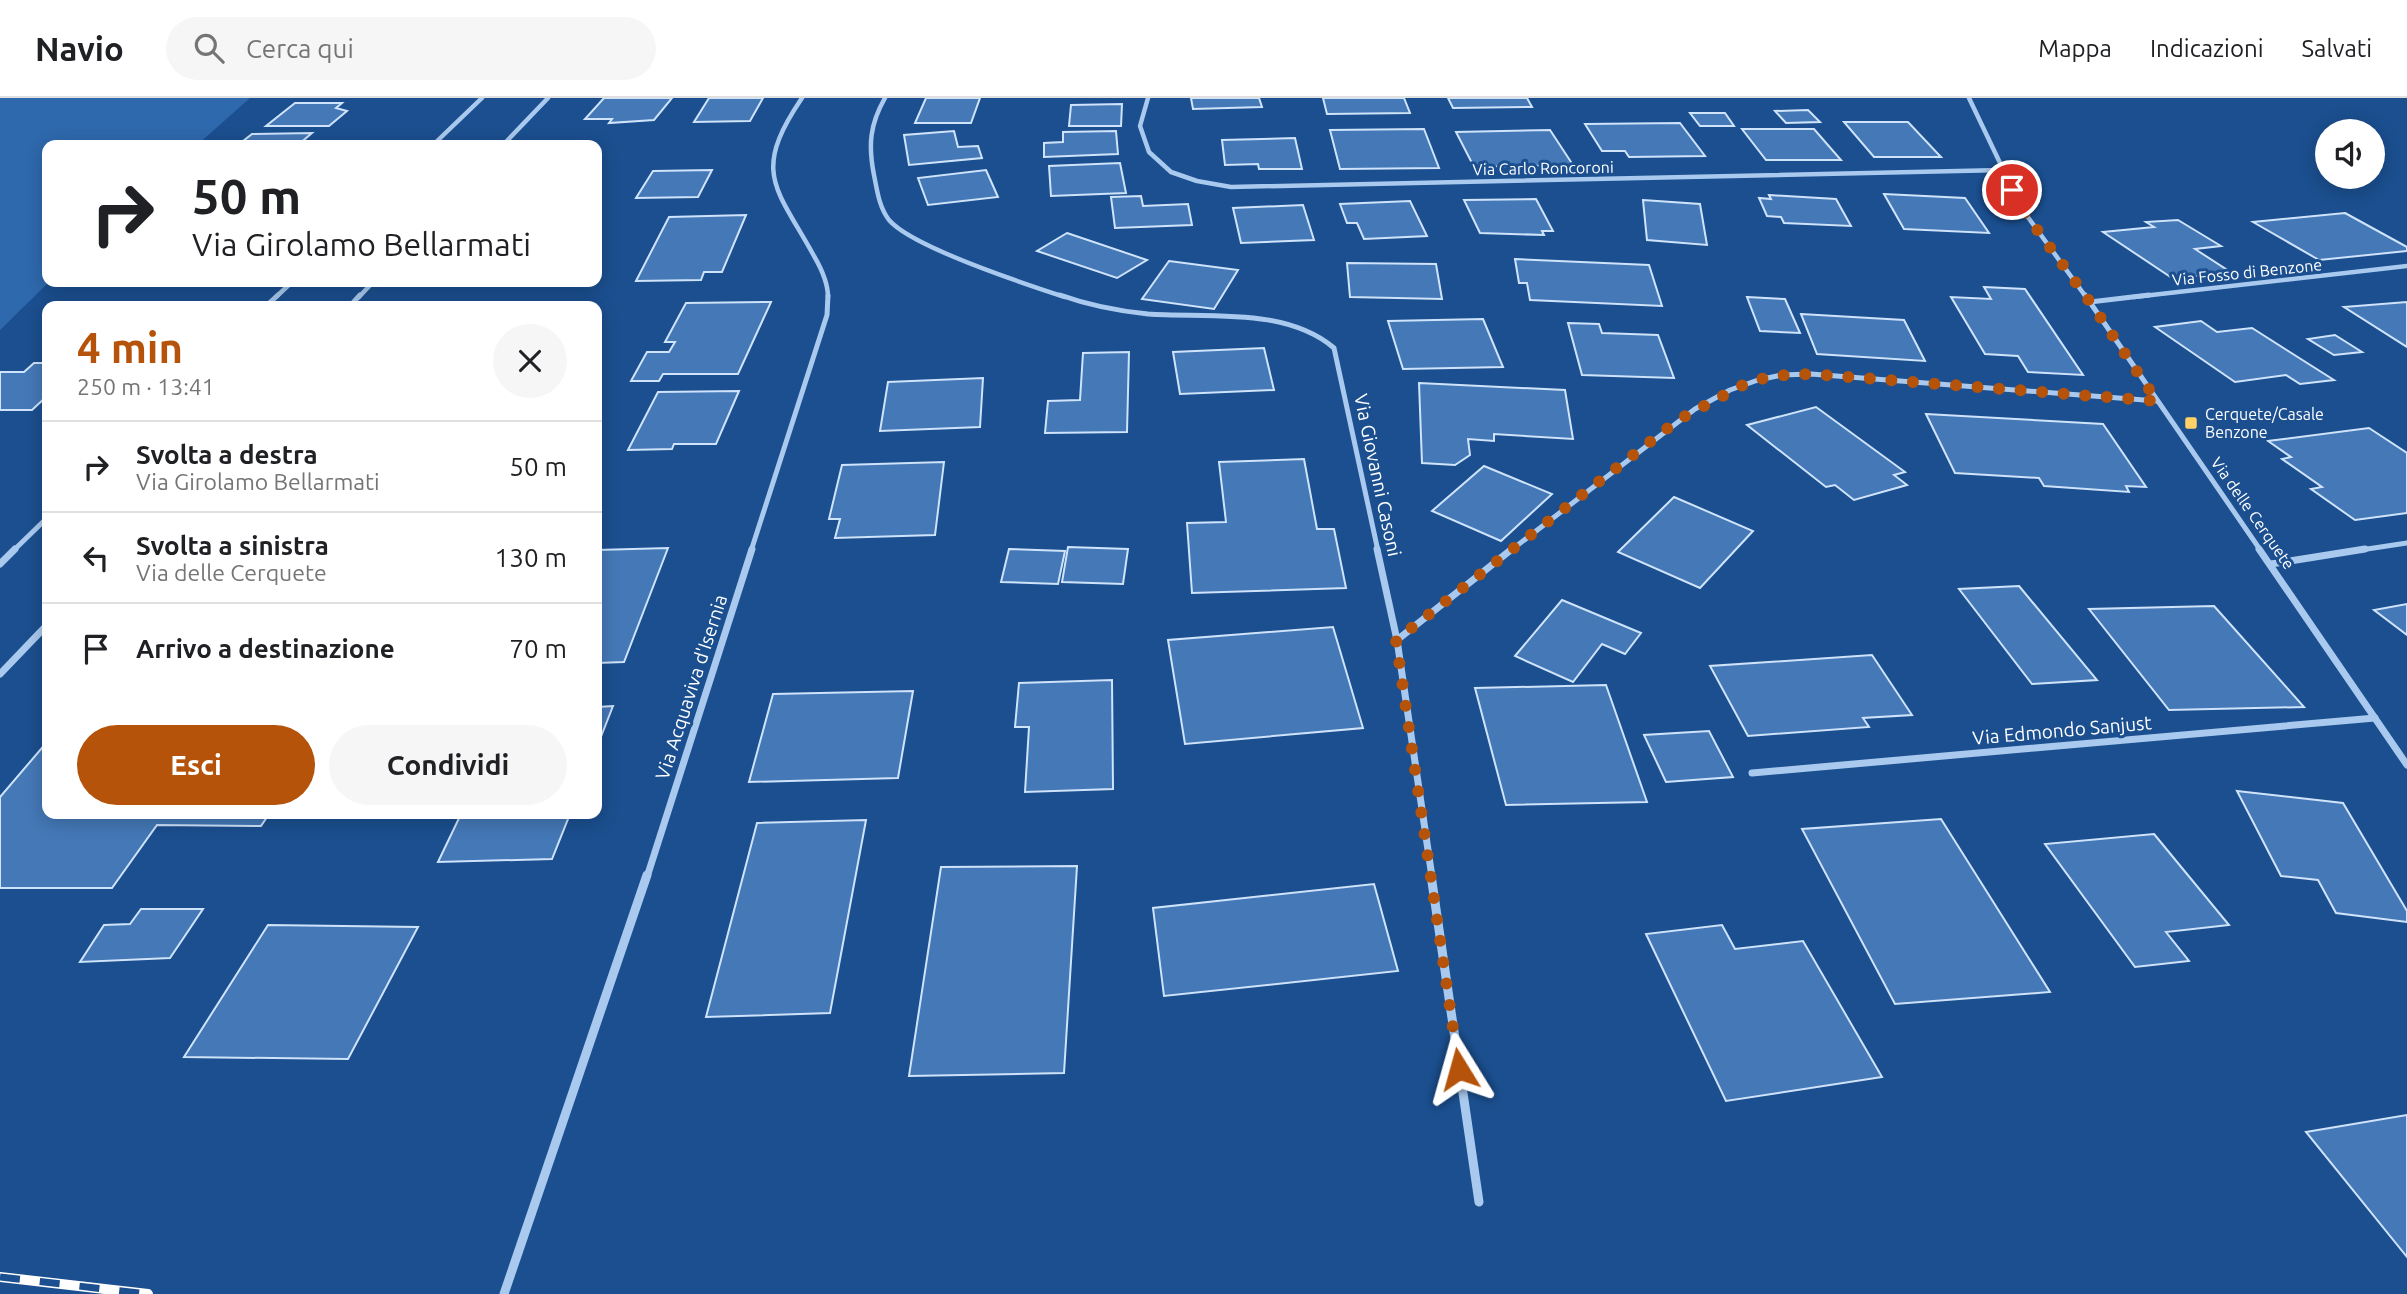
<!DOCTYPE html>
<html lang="it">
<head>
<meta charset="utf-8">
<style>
	:root { --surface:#fff; --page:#f6f6f6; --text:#202124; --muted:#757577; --line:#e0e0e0; --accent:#b45309 }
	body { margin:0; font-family:Ubuntu,sans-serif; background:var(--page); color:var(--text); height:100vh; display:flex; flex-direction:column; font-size:26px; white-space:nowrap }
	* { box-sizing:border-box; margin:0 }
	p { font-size:23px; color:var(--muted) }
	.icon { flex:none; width:38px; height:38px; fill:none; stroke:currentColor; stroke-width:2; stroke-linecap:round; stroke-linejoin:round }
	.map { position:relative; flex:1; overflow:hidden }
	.details { position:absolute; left:42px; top:203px; width:560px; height:518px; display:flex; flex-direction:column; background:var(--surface); border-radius:14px; box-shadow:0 4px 18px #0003 }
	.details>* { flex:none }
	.banner { position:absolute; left:42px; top:42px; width:560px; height:147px; border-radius:14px; box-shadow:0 4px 18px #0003; background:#fff; color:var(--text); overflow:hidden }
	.tools { position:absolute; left:2315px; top:21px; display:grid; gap:14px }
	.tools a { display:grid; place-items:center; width:70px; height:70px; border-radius:50%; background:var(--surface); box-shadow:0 4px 18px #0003; font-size:35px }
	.pin { position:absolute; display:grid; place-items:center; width:60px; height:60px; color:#fff; margin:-30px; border:4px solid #fff; border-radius:50%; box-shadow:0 2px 7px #0007 }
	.me { position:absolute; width:77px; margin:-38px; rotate:352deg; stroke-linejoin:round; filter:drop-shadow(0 0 5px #0008) }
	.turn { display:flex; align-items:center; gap:24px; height:147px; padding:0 35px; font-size:32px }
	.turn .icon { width:91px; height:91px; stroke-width:2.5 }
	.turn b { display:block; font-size:49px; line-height:60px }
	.round { display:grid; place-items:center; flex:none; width:74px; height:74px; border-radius:37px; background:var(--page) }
	.headline { display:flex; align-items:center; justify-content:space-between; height:119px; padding:0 35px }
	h1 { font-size:42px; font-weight:700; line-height:52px; color:var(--accent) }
	.primary-button { display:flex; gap:14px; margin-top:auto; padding:14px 35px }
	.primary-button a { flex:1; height:80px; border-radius:42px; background:var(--accent); color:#fff; font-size:28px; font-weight:700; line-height:80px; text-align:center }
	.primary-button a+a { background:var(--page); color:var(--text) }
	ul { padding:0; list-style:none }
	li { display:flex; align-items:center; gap:21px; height:91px; padding:0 35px; border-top:2px solid var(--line) }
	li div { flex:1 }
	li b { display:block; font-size:26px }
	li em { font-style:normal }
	header { display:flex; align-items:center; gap:42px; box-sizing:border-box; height:98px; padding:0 35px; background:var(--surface); border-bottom:2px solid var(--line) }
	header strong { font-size:33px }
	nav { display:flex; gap:38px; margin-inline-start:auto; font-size:24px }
	.search { width:490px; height:63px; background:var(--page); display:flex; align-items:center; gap:18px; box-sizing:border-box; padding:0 24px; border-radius:38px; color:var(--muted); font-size:26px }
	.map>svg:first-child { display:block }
	.green { fill:#2e69ad }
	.building { fill:#4478b7; stroke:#cfe3fa; stroke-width:2 }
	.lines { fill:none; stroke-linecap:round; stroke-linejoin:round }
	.minor-far3 { stroke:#a9c9ee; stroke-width:4.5 }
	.minor-far2 { stroke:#a9c9ee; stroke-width:5 }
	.minor-far1 { stroke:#a9c9ee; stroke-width:7 }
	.minor { stroke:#a9c9ee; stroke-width:9 }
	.rail-casing { stroke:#fff; stroke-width:10 }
	.rail { stroke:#1b4f8f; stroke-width:7; stroke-dasharray:20; stroke-linecap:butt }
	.route { stroke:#b45309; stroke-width:12; stroke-dasharray:0 21.6 }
	.poi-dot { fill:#ffd166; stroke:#1b4f8f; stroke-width:2.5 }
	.labels { text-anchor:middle; stroke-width:6; stroke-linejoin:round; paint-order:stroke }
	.far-street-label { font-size:16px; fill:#fff; stroke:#1b4f8f }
	.far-poi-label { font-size:16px; fill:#fff; stroke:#1b4f8f; text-anchor:start }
	.street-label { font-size:19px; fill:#fff; stroke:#1b4f8f }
</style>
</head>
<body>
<header>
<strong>Navio</strong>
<div class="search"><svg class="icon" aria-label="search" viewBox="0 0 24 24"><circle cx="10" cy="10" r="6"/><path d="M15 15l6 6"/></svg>Cerca qui</div>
<nav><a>Mappa</a><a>Indicazioni</a><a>Salvati</a></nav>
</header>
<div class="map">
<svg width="2407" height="1196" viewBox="0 0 2407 1196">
	<rect width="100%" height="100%" fill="#1b4f8f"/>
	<!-- green -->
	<polygon class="green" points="0,0 250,0 197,47 47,47 49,184 0,232"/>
	<!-- building -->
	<g class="building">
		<polygon points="604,0 672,0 654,22 609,25 612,21 585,21"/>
		<polygon points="709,0 763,0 750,23 694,24"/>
		<polygon points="926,0 980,0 971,25 915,25"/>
		<polygon points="1191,0 1259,0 1262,9 1193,11"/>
		<polygon points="1323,0 1404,0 1410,15 1327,16"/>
		<polygon points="1448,0 1527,0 1532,9 1453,10"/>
		<polygon points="295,5 342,5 336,10 347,13 329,28 266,28"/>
		<polygon points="1122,6 1121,28 1069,28 1071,7"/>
		<polygon points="1808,12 1820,24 1786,25 1775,13"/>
		<polygon points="1690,15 1725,15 1734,28 1700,28"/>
		<polygon points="1844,24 1908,24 1941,59 1874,59"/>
		<polygon points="1680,25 1705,58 1629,59 1625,53 1602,53 1585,26"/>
		<polygon points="1424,31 1439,70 1340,71 1330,32"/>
		<polygon points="1742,31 1814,31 1841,62 1766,62"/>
		<polygon points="1550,32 1573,67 1474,69 1456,34"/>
		<polygon points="954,33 958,49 978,48 982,60 909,67 904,37"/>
		<polygon points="1116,33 1118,56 1044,59 1044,45 1063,44 1063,34"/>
		<polygon points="312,35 298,47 238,47 252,36"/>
		<polygon points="1295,40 1302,71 1259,71 1258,66 1225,67 1222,42"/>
		<polygon points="1120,65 1126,95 1051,98 1049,68"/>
		<polygon points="712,72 698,99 636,100 653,73"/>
		<polygon points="986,72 998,99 928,107 918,80"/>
		<polygon points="1884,96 1965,100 1989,135 1904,131"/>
		<polygon points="1769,97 1836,101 1851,128 1784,125 1781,119 1767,118 1759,100 1771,101"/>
		<polygon points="1141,98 1143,108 1188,106 1192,127 1115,130 1111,99"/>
		<polygon points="1536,101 1553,133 1542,133 1544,137 1480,135 1464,102"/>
		<polygon points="1643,102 1700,106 1707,147 1647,142"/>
		<polygon points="1410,103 1427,138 1364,141 1357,125 1347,125 1340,106"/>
		<polygon points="1303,107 1314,142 1241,145 1233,110"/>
		<polygon points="2345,115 2407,149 2407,153 2319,162 2253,124"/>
		<polygon points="746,117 722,174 704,174 701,182 636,183 669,119"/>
		<polygon points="2178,122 2221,148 2195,151 2232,175 2172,180 2103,134 2154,129 2146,124"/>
		<polygon points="1067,135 1147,162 1117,180 1037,153"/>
		<polygon points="1515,161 1649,167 1662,208 1530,202 1527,185 1519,185"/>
		<polygon points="1169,163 1238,172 1214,211 1142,201"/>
		<polygon points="1347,165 1436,166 1442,201 1350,199"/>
		<polygon points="1984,189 2025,191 2083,277 2028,274 2018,258 1985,256 1951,199 1991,201"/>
		<polygon points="1747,199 1785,201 1800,235 1760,233"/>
		<polygon points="771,204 738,276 663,276 659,283 631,283 647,254 669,254 675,244 665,244 686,205"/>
		<polygon points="2407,204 2407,249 2344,209"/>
		<polygon points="1801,216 1904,222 1925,263 1817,256"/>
		<polygon points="1483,221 1503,269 1403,271 1388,223"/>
		<polygon points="2201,223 2217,234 2252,230 2334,282 2300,286 2286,277 2235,284 2155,229"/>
		<polygon points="1568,225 1599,226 1602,235 1658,237 1674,280 1582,277"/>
		<polygon points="2335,237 2362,254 2334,257 2308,241"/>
		<polygon points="1264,250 1274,292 1180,296 1173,254"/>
		<polygon points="1129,254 1127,334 1045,335 1048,303 1080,302 1083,255"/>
		<polygon points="34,265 47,265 47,298 32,312 0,312 0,274 24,274"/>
		<polygon points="983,280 980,329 880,333 888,284"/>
		<polygon points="1419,285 1565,292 1573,341 1494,336 1494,343 1468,341 1470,357 1455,367 1422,365"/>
		<polygon points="739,293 716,346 674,346 672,351 628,352 658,294"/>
		<polygon points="1816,309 1905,374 1894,377 1907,387 1854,402 1835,387 1826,389 1747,327"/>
		<polygon points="1926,316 2103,326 2146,389 2126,388 2129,394 2044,388 2039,380 1955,375"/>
		<polygon points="2369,330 2407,355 2407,415 2355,422 2311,391 2322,389 2282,361 2291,359 2268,343"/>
		<polygon points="1304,361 1317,431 1334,431 1346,490 1192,495 1187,425 1226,424 1219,364"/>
		<polygon points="944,364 935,437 835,440 840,421 829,421 842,367"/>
		<polygon points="1484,368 1552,396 1501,443 1432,413"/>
		<polygon points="1674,399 1753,433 1700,490 1618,454"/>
		<polygon points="1068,449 1128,451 1123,486 1062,484"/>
		<polygon points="668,450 624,564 597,565 597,452"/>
		<polygon points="1009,451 1065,453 1058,486 1001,484"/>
		<polygon points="2019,488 2097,582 2032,586 1959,491"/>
		<polygon points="1562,502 1641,535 1625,556 1602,546 1573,584 1515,558"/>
		<polygon points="2407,506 2407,537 2374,512"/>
		<polygon points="2214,508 2304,609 2169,612 2089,511"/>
		<polygon points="1333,529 1363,630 1185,646 1168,542"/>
		<polygon points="1872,557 1912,617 1863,620 1869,629 1748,638 1710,568"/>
		<polygon points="1112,582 1113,691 1025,694 1029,629 1015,629 1019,585"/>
		<polygon points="1606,587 1647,704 1506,707 1475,590"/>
		<polygon points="913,593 898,680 749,684 773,596"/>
		<polygon points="613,608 597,649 597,609"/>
		<polygon points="1709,633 1733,679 1666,684 1644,637"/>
		<polygon points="47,644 47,716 269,716 261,728 157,727 112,790 0,790 0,699"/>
		<polygon points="2237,693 2343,705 2407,813 2407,824 2336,815 2318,782 2281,778"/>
		<polygon points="461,716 570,716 552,761 438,764"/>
		<polygon points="1941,721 2050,894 1895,906 1802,731"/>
		<polygon points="866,722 830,915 706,919 757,725"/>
		<polygon points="2154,736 2229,827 2166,834 2189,863 2135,869 2045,746"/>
		<polygon points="1077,768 1064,975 909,978 941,769"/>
		<polygon points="1374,786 1398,873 1164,898 1153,810"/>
		<polygon points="141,811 203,811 170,860 80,864 104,827 130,826"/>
		<polygon points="268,827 418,829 348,961 184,959"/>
		<polygon points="1722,827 1735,851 1803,843 1882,979 1726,1003 1646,836"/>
		<polygon points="2407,1017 2407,1159 2306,1034"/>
	</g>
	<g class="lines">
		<!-- minor-far3 -->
		<g class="minor-far3">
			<path d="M802,0C751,75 776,89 814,158C821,170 828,185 828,199"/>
			<path d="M885,0C870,26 868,47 874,77C877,92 879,109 889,122C912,149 1028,187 1065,199"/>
			<polyline points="1148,0 1140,28 1149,54 1171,74 1197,83 1231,89 2003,72"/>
			<polyline points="1969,0 2022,111 2086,199"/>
			<polyline points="433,47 482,0"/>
			<polyline points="503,47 548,0"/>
			<polyline points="276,199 292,184"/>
			<polyline points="359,199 373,184"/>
			<polyline points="2134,199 2407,168"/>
		</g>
		<!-- minor-far2 -->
		<g class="minor-far2">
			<path d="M1060,197C1088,207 1118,213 1148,216C1208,220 1286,209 1334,250L1378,453"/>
			<polyline points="2085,197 2261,453"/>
			<polyline points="2090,204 2149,197"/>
			<polyline points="266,208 278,197"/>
			<polyline points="350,208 360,197"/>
			<polyline points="13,453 47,420"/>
			<polyline points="751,453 827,217 828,197"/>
			<polyline points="1510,453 1695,311 1730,292 1758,282 1782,277 1811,276 2157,303"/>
			<polyline points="2354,453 2407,445"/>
		</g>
		<!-- minor-far1 -->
		<g class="minor-far1">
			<polyline points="1377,451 1397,542 1432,779"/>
			<polyline points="2259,451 2407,667"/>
			<polyline points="0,466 15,451"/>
			<polyline points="2271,466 2365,451"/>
			<polyline points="1397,542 1512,451"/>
			<polyline points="0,576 47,527"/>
			<polyline points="1752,675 2375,620"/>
			<polyline points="647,779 752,451"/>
		</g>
		<!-- minor -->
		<g class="minor">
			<polyline points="1431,777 1479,1104"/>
			<polyline points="504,1196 647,777"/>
		</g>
		<defs>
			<polyline id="rail" points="0,1179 148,1196"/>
		</defs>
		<!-- rail casing -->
		<use href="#rail" class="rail-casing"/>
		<!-- rail -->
		<use href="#rail" class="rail"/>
	</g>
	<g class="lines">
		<!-- route -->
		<polyline class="route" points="1459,971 1396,542 1678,322 1745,286 1771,278 1811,276 2157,303 2090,204 2022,111 2012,92"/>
	</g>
	<!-- markers -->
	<rect class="poi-dot" x="2184" y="318" width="14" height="14" rx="3.5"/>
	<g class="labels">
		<!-- far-street labels -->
		<g class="far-street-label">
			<text transform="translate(1543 70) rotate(-1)" y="6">Via Carlo Roncoroni</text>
			<text transform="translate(2247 174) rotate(-6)" y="6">Via Fosso di Benzone</text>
			<text transform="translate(2253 415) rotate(55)" y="6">Via delle Cerquete</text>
		</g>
		<!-- far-poi labels -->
		<g class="far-poi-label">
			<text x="2205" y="322">Cerquete/Casale<tspan x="2205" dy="18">Benzone</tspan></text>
		</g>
		<!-- street labels -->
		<g class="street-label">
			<text transform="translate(1378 377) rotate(78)" y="7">Via Giovanni Casoni</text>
			<text transform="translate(691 589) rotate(-72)" y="7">Via Acquaviva d'Isernia</text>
			<text transform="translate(2062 632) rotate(-5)" y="7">Via Edmondo Sanjust</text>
		</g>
	</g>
</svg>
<div class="tools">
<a><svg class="icon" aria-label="sound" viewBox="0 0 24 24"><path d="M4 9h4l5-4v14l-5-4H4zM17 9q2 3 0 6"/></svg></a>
</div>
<div class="pin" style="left:2012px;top:92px;background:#d93025"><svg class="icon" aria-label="arrive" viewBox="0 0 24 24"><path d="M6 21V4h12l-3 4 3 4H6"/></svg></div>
<svg class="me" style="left:1459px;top:971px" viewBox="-20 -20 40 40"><path d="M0-17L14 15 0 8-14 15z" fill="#b45309" stroke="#fff" stroke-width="4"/></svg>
<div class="banner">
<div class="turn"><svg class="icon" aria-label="right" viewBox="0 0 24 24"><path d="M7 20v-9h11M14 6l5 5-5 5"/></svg><div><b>50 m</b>Via Girolamo Bellarmati</div></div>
</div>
<section class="details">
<div class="headline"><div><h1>4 min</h1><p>250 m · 13:41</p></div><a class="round"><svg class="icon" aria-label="close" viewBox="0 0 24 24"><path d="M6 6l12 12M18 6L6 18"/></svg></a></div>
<ul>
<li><svg class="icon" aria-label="right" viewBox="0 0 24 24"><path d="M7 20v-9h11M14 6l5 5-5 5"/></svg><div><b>Svolta a destra</b><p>Via Girolamo Bellarmati</p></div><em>50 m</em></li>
<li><svg class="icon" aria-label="left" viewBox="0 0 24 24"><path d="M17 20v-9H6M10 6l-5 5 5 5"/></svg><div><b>Svolta a sinistra</b><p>Via delle Cerquete</p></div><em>130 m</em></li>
<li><svg class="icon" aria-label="arrive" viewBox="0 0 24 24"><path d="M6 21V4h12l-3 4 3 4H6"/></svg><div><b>Arrivo a destinazione</b></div><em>70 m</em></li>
</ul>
<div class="primary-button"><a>Esci</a><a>Condividi</a></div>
</section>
</div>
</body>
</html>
